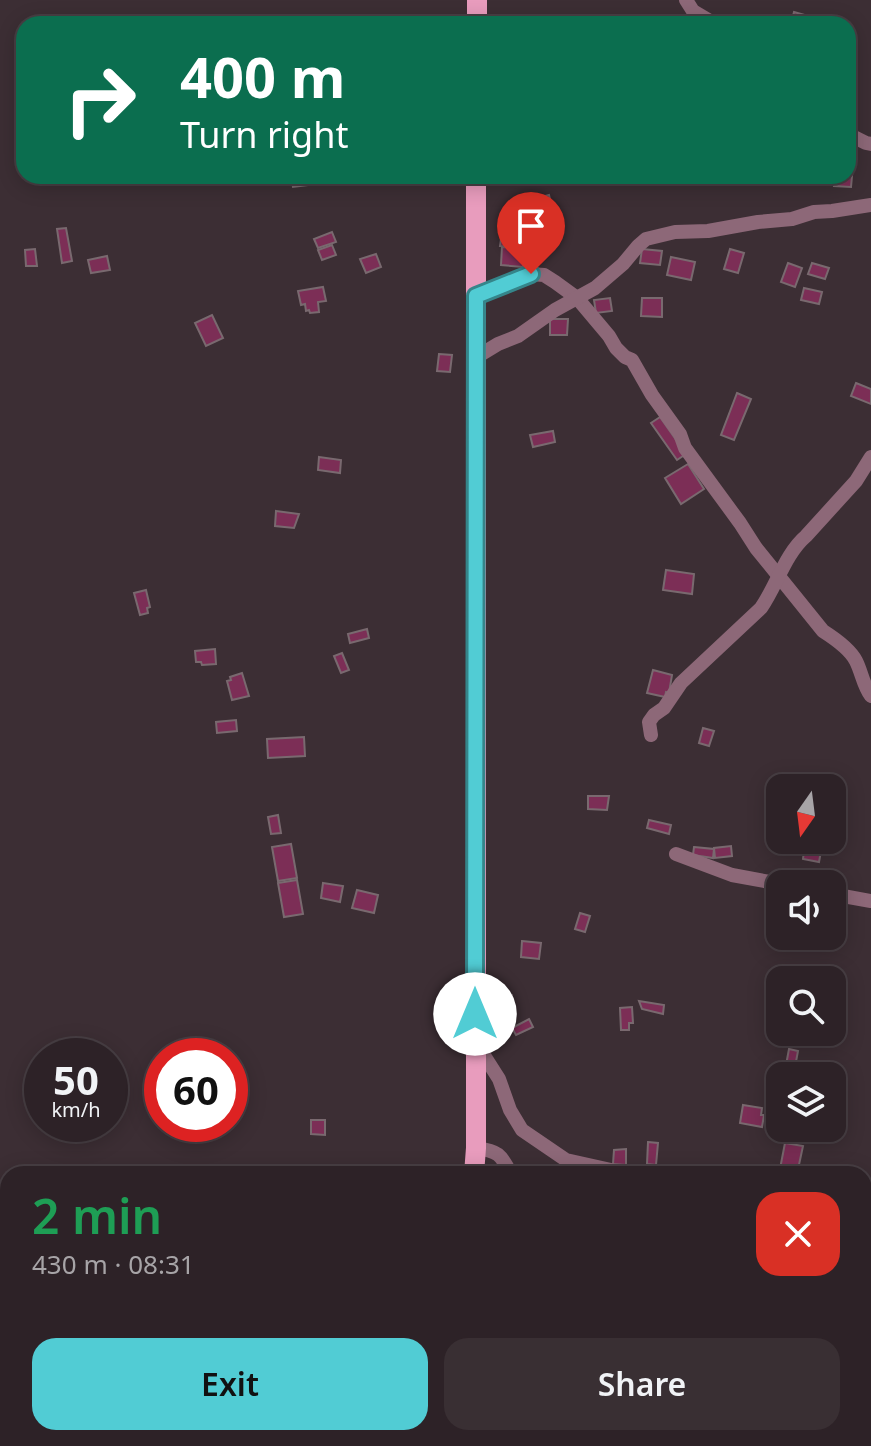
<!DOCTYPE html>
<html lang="en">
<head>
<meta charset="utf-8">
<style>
	:root { --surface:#2d2227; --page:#392f33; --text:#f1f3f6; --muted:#a7a4a7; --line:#483f44; --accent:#51ccd4 }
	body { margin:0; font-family:"Noto Sans",sans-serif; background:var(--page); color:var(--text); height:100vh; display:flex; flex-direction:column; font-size:30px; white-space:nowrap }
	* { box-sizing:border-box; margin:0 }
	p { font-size:26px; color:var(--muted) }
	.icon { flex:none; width:44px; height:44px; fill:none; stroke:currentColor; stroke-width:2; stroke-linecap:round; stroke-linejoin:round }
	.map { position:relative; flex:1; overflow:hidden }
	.sheet { position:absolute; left:0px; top:1166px; width:872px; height:280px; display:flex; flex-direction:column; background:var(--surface); border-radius:24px 24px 0 0; box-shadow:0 4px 20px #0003,0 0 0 2px var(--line) }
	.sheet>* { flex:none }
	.guide { position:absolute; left:16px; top:16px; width:840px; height:168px; border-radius:24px; box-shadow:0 4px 20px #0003,0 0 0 2px var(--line); background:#0b6e4f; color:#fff; overflow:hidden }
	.needle { width:52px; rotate:194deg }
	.buttons { position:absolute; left:766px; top:774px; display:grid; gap:16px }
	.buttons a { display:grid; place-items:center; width:80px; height:80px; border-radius:16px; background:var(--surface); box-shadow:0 4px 20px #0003,0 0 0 2px var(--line); font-size:40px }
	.speed { position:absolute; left:24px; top:1038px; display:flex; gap:16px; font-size:40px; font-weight:700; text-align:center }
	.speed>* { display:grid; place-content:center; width:104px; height:104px; border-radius:50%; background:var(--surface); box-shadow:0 4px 20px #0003,0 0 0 2px var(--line); line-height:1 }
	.speed small { font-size:20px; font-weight:400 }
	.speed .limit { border:12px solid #d22; background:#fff; color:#111 }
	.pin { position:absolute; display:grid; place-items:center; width:68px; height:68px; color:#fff; margin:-82px -34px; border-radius:50% 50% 50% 0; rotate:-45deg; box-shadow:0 0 8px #0007 }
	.pin .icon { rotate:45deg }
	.me { position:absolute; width:88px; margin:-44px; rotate:0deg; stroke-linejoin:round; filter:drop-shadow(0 0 6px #0008) }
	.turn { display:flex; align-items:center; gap:28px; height:168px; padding:0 32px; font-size:36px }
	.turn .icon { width:104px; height:104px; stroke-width:2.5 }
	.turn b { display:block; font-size:56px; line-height:68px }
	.round { display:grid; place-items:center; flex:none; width:84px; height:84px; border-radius:24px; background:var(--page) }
	.overview { display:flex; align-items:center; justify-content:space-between; height:136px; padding:0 32px }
	h1 { font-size:48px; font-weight:600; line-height:60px; color:#1e9e55 }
	.action { display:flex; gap:16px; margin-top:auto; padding:16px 32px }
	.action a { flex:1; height:92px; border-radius:24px; background:var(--accent); color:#111; font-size:32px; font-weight:600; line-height:92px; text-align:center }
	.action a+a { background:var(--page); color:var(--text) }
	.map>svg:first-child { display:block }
	.building { fill:#7c2e56; stroke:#79696f; stroke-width:2 }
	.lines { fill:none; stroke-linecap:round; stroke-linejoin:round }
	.minor { stroke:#8d6878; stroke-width:14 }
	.primary { stroke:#e89cbd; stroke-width:20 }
	.route-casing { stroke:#35858a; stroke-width:20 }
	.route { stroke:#51ccd4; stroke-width:14 }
</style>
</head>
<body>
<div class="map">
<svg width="871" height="1446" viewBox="0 0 871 1446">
	<rect width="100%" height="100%" fill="#3c2e34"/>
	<!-- building -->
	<g class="building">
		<polygon points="794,12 815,18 813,24 791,24"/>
		<polygon points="848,165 853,165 851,187 834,186 835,176 848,176"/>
		<polygon points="291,176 308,176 309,185 293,187"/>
		<polygon points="549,195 552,207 533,212 530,200"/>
		<polygon points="554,209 556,229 546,231 543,210"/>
		<polygon points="66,228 72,261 62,263 57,229"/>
		<polygon points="533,228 535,247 500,246 502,232"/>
		<polygon points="332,232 336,242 318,248 314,239"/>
		<polygon points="332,245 336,255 322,260 318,250"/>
		<polygon points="502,247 524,248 523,267 501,265"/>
		<polygon points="35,249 37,266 26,266 25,250"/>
		<polygon points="642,249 662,251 660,265 640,263"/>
		<polygon points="730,249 744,253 738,273 724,269"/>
		<polygon points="376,254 381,267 366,273 360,259"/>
		<polygon points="107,256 110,270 91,273 88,260"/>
		<polygon points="671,257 695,262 691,280 667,275"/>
		<polygon points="788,263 802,268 795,287 781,282"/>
		<polygon points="812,263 829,268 825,279 808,274"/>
		<polygon points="323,287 326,301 318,302 319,312 310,313 309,310 306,311 305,304 301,305 298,291"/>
		<polygon points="804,288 822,292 819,304 801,300"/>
		<polygon points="610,298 612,311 596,313 594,300"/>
		<polygon points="642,298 662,298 662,317 641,316"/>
		<polygon points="212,315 223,338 206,346 195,323"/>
		<polygon points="550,319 568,319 567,335 550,335"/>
		<polygon points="439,354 452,355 450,372 437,371"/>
		<polygon points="856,383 871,389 871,404 851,396"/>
		<polygon points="737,393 751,399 734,440 721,435"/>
		<polygon points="660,417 686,454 677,460 651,423"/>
		<polygon points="553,431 555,442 533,447 530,435"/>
		<polygon points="319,457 341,460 340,473 318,470"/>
		<polygon points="688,464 704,489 681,504 665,478"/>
		<polygon points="276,511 299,514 294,528 275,526"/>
		<polygon points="666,570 694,574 692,594 663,590"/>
		<polygon points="146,590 150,607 147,608 148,613 140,615 134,593"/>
		<polygon points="367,629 369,638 350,643 348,634"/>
		<polygon points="215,649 216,664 202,665 201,662 196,662 195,651"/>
		<polygon points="342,653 349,670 341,673 334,656"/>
		<polygon points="653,670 672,675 669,693 666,692 665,697 647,693"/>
		<polygon points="242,673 249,696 232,700 227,681 231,680 230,677"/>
		<polygon points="236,720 237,731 217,733 216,722"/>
		<polygon points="703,728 714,731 709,746 699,743"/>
		<polygon points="304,737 305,756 268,758 267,739"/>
		<polygon points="588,796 609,796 607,810 588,809"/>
		<polygon points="278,815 281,833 271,834 268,817"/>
		<polygon points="649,820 671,825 669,834 647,828"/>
		<polygon points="805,843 822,846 819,862 803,859"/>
		<polygon points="291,844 297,878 278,881 272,847"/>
		<polygon points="731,846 732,856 715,858 714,848"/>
		<polygon points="694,847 714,849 713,858 693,855"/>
		<polygon points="297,880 303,914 284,917 278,883"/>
		<polygon points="323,883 343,886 340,902 321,898"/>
		<polygon points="357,890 378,895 374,913 352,908"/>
		<polygon points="580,913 590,916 585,932 575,929"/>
		<polygon points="522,941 541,943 539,959 521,957"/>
		<polygon points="512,995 513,1007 499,1008 498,996"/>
		<polygon points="639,1001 664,1005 663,1014 642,1009"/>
		<polygon points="632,1007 633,1023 629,1023 629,1030 621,1030 620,1008"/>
		<polygon points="529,1019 533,1027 516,1035 512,1028"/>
		<polygon points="789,1049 798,1051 795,1067 786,1065"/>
		<polygon points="743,1105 762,1108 761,1115 764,1115 762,1127 740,1123"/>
		<polygon points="311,1120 325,1120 325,1135 311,1134"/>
		<polygon points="648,1142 658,1143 656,1165 647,1164"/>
		<polygon points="785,1143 803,1146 797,1174 779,1174"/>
		<polygon points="626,1149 626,1165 613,1164 614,1150"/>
	</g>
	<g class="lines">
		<!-- minor -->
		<g class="minor">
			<polyline points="686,0 693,11 715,24"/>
			<polyline points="848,134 866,143 871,144"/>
			<path d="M476,296L531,274L544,275L555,282L577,298L609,336L616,348L625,357L632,360L652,395L680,434L685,448L740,523L756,548L823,631C834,638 850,649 856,661C862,673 863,685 871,696"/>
			<polyline points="475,358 498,344 518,336 555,310 595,288 623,264 638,246 646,239 675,232 708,231 758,222 792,219 814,212 832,211 871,205"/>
			<path d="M651,735L649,722L654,715L664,708L681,683L761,608C777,585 785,554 806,536L856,481L871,457"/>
			<polyline points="676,854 732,875 781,884"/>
			<polyline points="832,894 871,901"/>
			<polyline points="475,1046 485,1057 499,1079 510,1110 522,1130 566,1160 629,1174"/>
			<path d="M476,1148C498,1151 501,1154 511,1174"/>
			<polyline points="864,1229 871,1230"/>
			<polyline points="789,1438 801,1446"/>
		</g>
		<!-- primary -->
		<g class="primary">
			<polyline points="477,24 477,0"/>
			<polyline points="474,1174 476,1148 476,176"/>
			<polyline points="423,1446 425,1438"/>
		</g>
	</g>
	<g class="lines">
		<defs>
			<polyline id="route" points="475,1014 476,296 531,274"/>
		</defs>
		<!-- route casing -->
		<use href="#route" class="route-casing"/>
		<!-- route -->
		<use href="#route" class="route"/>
	</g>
</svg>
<div class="buttons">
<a><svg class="needle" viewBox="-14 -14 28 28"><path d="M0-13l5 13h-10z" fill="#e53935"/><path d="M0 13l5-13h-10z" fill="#a7a4a7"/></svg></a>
<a><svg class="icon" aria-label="sound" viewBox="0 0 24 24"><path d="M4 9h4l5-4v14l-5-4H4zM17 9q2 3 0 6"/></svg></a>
<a><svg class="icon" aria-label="search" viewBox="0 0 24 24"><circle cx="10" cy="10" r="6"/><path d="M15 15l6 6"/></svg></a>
<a><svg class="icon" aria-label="layers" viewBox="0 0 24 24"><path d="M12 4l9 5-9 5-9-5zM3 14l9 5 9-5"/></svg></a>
</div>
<div class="speed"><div>50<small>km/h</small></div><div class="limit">60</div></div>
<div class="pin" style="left:531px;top:274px;background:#d93025"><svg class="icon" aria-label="arrive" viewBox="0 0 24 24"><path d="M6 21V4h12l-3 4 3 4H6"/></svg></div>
<svg class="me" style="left:475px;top:1014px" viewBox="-20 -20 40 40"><circle r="19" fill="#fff"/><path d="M0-13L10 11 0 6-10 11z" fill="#51ccd4"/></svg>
<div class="guide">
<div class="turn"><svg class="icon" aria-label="right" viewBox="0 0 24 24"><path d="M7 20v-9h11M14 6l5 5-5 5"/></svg><div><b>400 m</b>Turn right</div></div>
</div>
<section class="sheet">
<div class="overview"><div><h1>2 min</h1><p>430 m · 08:31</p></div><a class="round" style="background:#d93025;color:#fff"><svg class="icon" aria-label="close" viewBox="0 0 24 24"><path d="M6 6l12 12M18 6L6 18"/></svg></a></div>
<div class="action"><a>Exit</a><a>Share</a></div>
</section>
</div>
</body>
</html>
